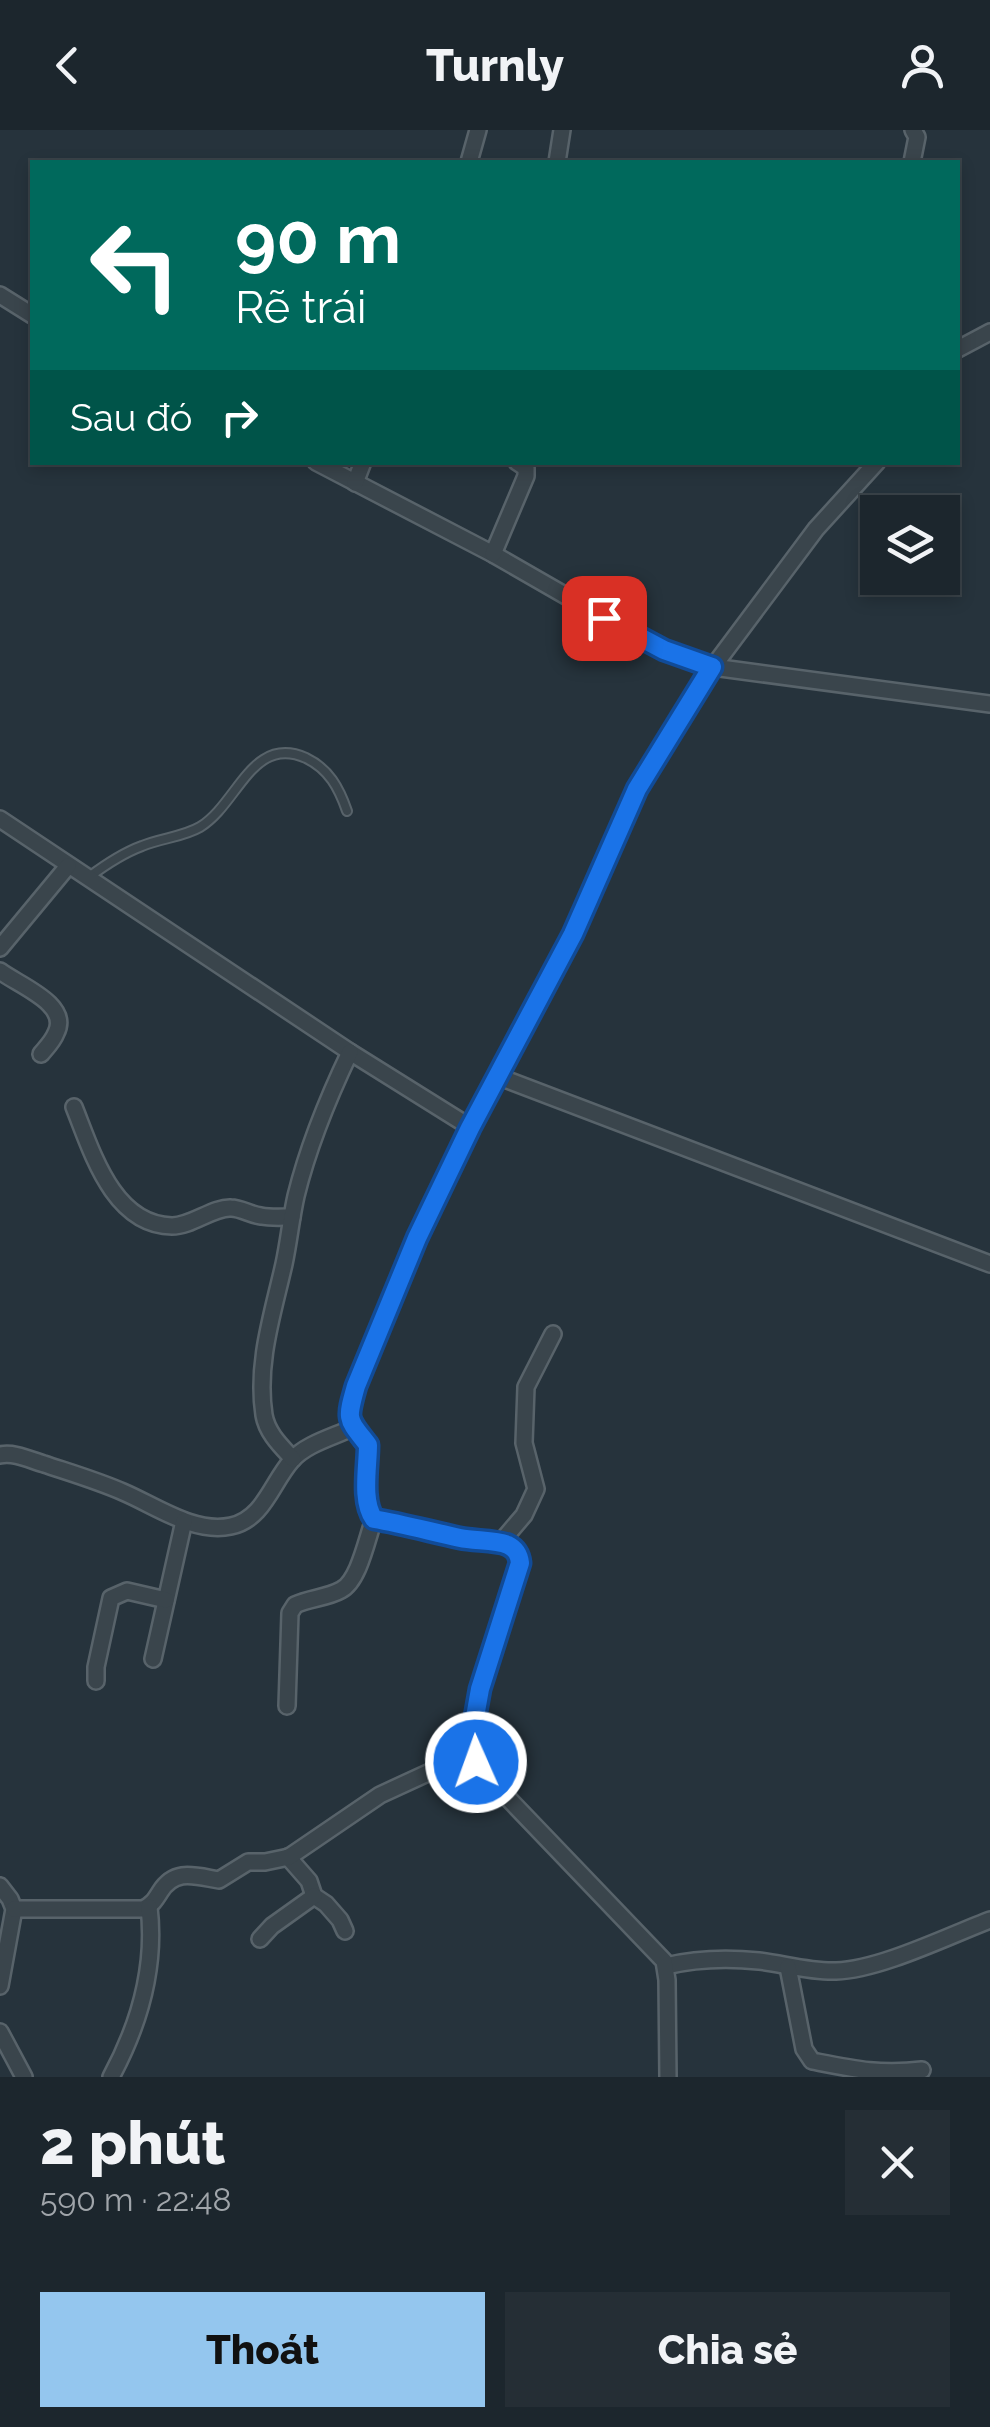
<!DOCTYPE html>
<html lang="vi">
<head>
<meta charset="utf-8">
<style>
	:root { --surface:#1c262d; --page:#252e35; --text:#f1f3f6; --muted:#a0a5aa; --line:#3a4349; --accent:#94c6ee }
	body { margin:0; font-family:Raleway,sans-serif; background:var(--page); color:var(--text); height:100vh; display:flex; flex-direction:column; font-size:38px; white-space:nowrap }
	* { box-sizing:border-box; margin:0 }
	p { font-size:32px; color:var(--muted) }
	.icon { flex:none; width:55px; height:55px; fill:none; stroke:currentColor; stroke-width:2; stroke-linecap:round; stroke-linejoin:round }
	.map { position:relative; height:1947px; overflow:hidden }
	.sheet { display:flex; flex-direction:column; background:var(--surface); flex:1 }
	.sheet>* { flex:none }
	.guide { position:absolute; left:30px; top:30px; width:930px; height:305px; border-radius:0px; box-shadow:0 5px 15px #0003,0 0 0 2px var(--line); background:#00695c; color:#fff; overflow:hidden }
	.fabs { position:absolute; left:860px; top:365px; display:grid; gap:20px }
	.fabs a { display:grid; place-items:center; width:100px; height:100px; border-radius:0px; background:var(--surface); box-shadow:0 5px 15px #0003,0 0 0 2px var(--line); font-size:50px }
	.pin { position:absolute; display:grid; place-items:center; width:85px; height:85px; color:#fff; margin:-42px; border-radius:20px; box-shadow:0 5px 15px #0006 }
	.me { position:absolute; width:110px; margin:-55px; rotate:358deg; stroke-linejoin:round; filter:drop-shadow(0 0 8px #0008) }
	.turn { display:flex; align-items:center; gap:35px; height:210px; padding:0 40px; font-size:45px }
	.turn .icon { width:130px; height:130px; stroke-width:2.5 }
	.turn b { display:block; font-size:70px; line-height:85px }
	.then { display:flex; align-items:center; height:95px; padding:0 40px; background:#0003; gap:20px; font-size:38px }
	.round { display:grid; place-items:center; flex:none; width:105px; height:105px; border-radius:0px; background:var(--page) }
	.head { display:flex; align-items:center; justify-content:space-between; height:170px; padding:0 40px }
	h1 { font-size:60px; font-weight:800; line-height:75px }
	.button { display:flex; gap:20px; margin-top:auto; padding:20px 40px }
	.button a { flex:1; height:115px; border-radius:0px; background:var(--accent); color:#111; font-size:40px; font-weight:800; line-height:115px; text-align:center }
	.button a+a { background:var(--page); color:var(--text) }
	header { display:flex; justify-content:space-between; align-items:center; height:130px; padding:0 40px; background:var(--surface); font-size:45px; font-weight:800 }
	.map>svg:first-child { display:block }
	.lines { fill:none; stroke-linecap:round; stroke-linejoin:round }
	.service-casing { stroke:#58636a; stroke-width:12 }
	.minor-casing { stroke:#58636a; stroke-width:20 }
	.service { stroke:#3a454c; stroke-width:8 }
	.minor { stroke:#3a454c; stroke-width:15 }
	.route-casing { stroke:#114b97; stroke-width:25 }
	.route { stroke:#1a73e8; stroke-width:18 }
</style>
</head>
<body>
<header><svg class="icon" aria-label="back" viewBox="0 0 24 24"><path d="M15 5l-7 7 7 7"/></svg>Turnly<svg class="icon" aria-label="person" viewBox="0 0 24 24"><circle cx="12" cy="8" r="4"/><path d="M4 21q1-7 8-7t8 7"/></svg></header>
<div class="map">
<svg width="990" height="1947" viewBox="0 0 990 1947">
	<rect width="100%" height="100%" fill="#26333c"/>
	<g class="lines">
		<defs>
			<path id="service" d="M89,747C105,735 123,723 142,716C161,708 183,707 200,697C238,674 252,604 306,628C329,639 339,658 347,681"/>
			<g id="minor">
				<polyline points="469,32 478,0"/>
				<polyline points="557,32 562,0"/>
				<polyline points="912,32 917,7 913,0"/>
				<polyline points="0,165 32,185"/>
				<polyline points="958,219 990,202"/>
				<polyline points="316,332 493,424 627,501 664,520 713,537 990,574"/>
				<polyline points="355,353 363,332"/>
				<polyline points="493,424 526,346 526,338 517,332"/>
				<polyline points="0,689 350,922 470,997"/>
				<polyline points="0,818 68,736"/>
				<path d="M0,841C18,855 71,874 56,903C53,911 46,918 41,924"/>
				<polyline points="497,946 990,1134"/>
				<path d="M74,977C92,1022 113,1095 172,1096C192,1096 213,1077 231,1078C241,1078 251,1085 261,1086C271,1088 282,1087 292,1087"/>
				<path d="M0,1325C15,1322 30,1330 44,1334C71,1343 98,1351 123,1362C156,1376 194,1404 231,1396C264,1389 272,1352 292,1330C306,1314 333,1307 352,1298"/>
				<path d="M293,1329C281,1316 267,1303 264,1285C256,1233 273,1183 284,1134C289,1111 291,1088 296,1066C308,1017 328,968 350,922"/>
				<polyline points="501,1412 524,1385 536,1359 524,1313 526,1257 553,1204"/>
				<polyline points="153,1529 184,1391"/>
				<polyline points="96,1551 96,1537 111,1468 127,1461 166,1470"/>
				<path d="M287,1576L290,1483L295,1475C309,1468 327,1468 341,1460C359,1451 367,1408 374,1389"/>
				<polyline points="288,1727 309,1751 314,1766 326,1774 340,1790 345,1801"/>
				<polyline points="0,1756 10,1769 14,1779 0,1856"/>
				<path d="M14,1779H143C152,1775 155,1770 160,1762C175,1738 195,1746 219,1750L248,1732H265L289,1727L380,1665L471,1623"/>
				<polyline points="260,1809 272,1796 314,1766"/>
				<path d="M666,1836C695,1829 729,1828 759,1831C784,1834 810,1842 836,1841C879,1840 948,1806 990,1790"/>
				<path d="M788,1837L804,1919L812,1931C853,1939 879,1945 922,1940"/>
				<polyline points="0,1902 24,1947"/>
				<path d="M111,1947C139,1895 156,1836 149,1777"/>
				<path d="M668,1947L667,1850L664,1831L481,1640L471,1623L470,1615L472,1594L479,1559L495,1507L520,1433C519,1424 516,1419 508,1415C497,1410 474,1411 460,1408C431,1402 403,1394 374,1389L368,1374L367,1315C347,1288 346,1290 356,1256L417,1109L470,997L573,804L637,659L713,537L816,399L877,332"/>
			</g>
		</defs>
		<!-- service casing -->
		<use href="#service" class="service-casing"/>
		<!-- minor casing -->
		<use href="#minor" class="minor-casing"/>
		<!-- service -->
		<use href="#service" class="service"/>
		<!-- minor -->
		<use href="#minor" class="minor"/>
	</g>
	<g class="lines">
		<defs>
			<path id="route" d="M476,1632L470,1615L480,1559L520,1433C519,1424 516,1419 508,1415C497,1410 474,1411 460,1408C432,1402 403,1394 374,1389C361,1371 368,1337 368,1315C347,1288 346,1291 356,1256L417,1108L470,998L573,804L637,659L712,537L664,520L604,488"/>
		</defs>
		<!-- route casing -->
		<use href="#route" class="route-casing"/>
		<!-- route -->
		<use href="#route" class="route"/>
	</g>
</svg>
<div class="fabs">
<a><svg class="icon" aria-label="layers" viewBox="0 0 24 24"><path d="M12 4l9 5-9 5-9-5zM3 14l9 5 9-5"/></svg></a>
</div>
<div class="pin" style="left:604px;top:488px;background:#d93025"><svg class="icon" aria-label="arrive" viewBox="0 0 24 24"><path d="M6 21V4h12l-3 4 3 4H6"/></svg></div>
<svg class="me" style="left:476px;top:1632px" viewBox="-20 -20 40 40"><circle r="17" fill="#1a73e8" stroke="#fff" stroke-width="3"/><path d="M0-11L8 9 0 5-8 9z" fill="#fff"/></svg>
<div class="guide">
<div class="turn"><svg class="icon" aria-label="left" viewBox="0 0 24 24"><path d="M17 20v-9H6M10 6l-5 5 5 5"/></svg><div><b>90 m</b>Rẽ trái</div></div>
<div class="then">Sau đó<svg class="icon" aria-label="right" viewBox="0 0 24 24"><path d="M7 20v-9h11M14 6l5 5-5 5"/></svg></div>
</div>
</div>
<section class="sheet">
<div class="head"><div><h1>2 phút</h1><p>590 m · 22:48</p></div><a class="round"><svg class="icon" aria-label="close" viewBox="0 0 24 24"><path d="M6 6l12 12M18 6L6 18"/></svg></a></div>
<div class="button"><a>Thoát</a><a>Chia sẻ</a></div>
</section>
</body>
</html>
